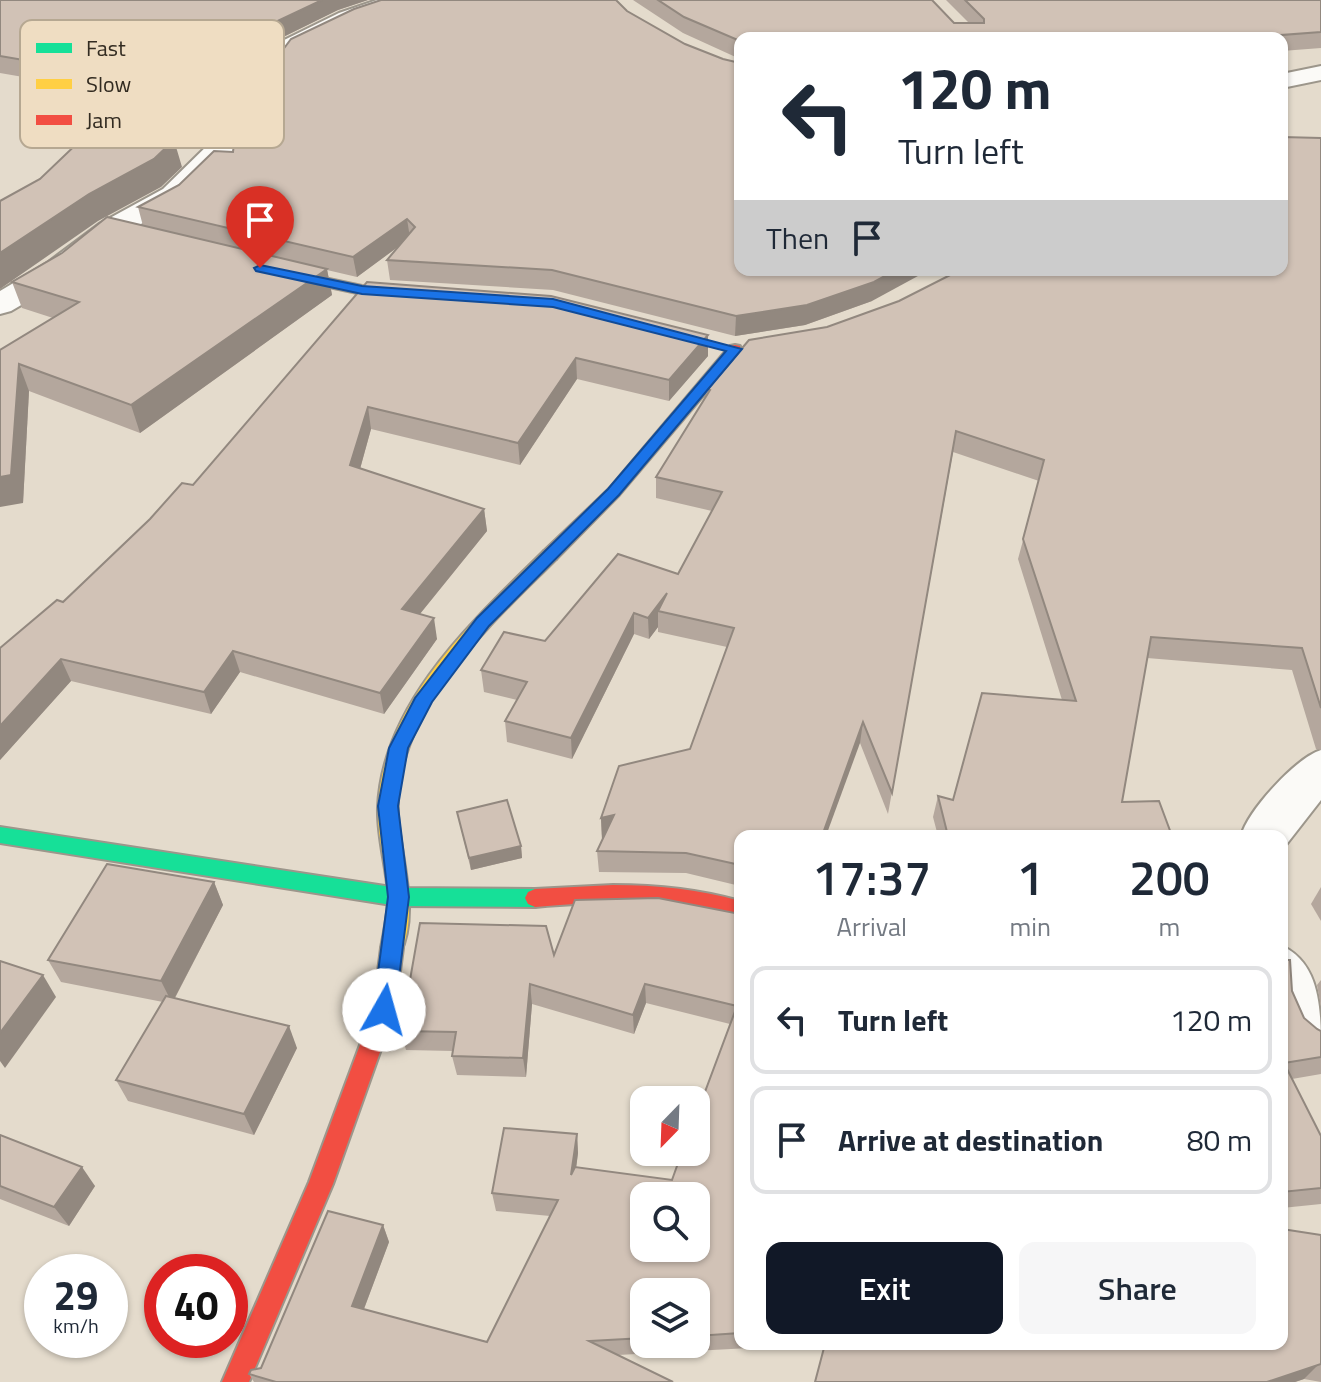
<!DOCTYPE html>
<html lang="en">
<head>
<meta charset="utf-8">
<style>
	:root { --surface:#fff; --page:#f6f6f7; --text:#1f2937; --muted:#747a83; --line:#e0e1e3; --accent:#111827 }
	body { margin:0; font-family:"Titillium Web",sans-serif; background:var(--page); color:var(--text); height:100vh; display:flex; flex-direction:column; font-size:30px; white-space:nowrap }
	* { box-sizing:border-box; margin:0 }
	p { font-size:26px; color:var(--muted) }
	.icon { flex:none; width:44px; height:44px; fill:none; stroke:currentColor; stroke-width:2; stroke-linecap:round; stroke-linejoin:round }
	.map { position:relative; flex:1; overflow:hidden }
	.sheet { position:absolute; left:734px; top:830px; width:554px; height:520px; display:flex; flex-direction:column; background:var(--surface); border-radius:16px; box-shadow:0 2px 6px #0004 }
	.sheet>* { flex:none }
	.guide { position:absolute; left:734px; top:32px; width:554px; height:244px; border-radius:16px; box-shadow:0 2px 6px #0004; background:#fff; color:var(--text); overflow:hidden }
	.needle { width:52px; rotate:203deg }
	.controls { position:absolute; left:630px; top:1086px; display:grid; gap:16px }
	.controls a { display:grid; place-items:center; width:80px; height:80px; border-radius:16px; background:var(--surface); box-shadow:0 2px 6px #0004; font-size:40px }
	.speed { position:absolute; left:24px; top:1254px; display:flex; gap:16px; font-size:40px; font-weight:700; text-align:center }
	.speed>* { display:grid; place-content:center; width:104px; height:104px; border-radius:50%; background:var(--surface); box-shadow:0 2px 6px #0004; line-height:1 }
	.speed small { font-size:20px; font-weight:400 }
	.speed .limit { border:12px solid #d22; background:#fff; color:#111 }
	.pin { position:absolute; display:grid; place-items:center; width:68px; height:68px; color:#fff; margin:-82px -34px; border-radius:50% 50% 50% 0; rotate:-45deg; box-shadow:0 0 8px #0007 }
	.pin .icon { rotate:45deg }
	.me { position:absolute; width:88px; margin:-44px; rotate:7deg; stroke-linejoin:round; filter:drop-shadow(0 0 6px #0008) }
	.turn { display:flex; align-items:center; gap:28px; height:168px; padding:0 32px; font-size:36px }
	.turn .icon { width:104px; height:104px; stroke-width:2.5 }
	.turn b { display:block; font-size:56px; line-height:68px }
	.then { display:flex; align-items:center; height:76px; padding:0 32px; background:#0003; gap:16px; font-size:30px }
	.eta { display:flex; justify-content:space-evenly; align-items:center; height:136px; text-align:center }
	.eta b { font-size:48px; font-weight:600; line-height:56px }
	.primary-button { display:flex; gap:16px; margin-top:auto; padding:16px 32px }
	.primary-button a { flex:1; height:92px; border-radius:16px; background:var(--accent); color:#fff; font-size:32px; font-weight:600; line-height:92px; text-align:center }
	.primary-button a+a { background:var(--page); color:var(--text) }
	ul { padding:0; list-style:none }
	li { display:flex; align-items:center; gap:24px; height:108px; margin:0 16px 12px; padding:0 16px; border:4px solid var(--line); border-radius:16px }
	li div { flex:1 }
	li b { display:block; font-size:30px }
	li em { font-style:normal }
	.map>svg:first-child { display:block }
	.lines { fill:none; stroke-linecap:round; stroke-linejoin:round }
	.street-casing { stroke:#9c968b; stroke-width:4 }
	.fast-casing { stroke:#9c968b; stroke-width:4 }
	.slow-casing { stroke:#9c968b; stroke-width:4 }
	.jam-casing { stroke:#9c968b; stroke-width:4 }
	.street { fill:#fbfaf7; fill-rule:evenodd }
	.fast { fill:#16e098; fill-rule:evenodd }
	.slow { fill:#ffcf43; fill-rule:evenodd }
	.jam { fill:#f24e42; fill-rule:evenodd }
	.wall { fill:#b4a79d; fill-rule:evenodd }
	.shaded-wall { fill:#92887f }
	.building { fill:#d1c2b6; stroke:#92887f; stroke-width:2; fill-rule:evenodd }
	.route { fill:#1a73e8; stroke:#114b97; stroke-width:2 }
	.key { fill:#efddc2; stroke:#b6a892; stroke-width:2 }
	.key-label { font-size:22px; fill:#322b21 }
</style>
</head>
<body>
<div class="map">
<svg width="1321" height="1382" viewBox="0 0 1321 1382">
	<rect width="100%" height="100%" fill="#e4dbcc"/>
	<g class="lines">
		<defs>
			<g id="street">
				<polygon points="377,0 410,0 407,5 355,23 292,54 265,91 236,147 183,201 119,236 69,277 11,311 0,314 0,291 47,263 99,224 163,189 216,137 240,90 276,44 339,13"/>
				<polygon points="1321,66 1321,80 1282,88 1282,74"/>
				<path d="M1321,750V800L1282,850V836H1241C1248,810 1296,758 1321,750Z"/>
				<path d="M1282,946C1321,964 1321,1011 1321,1054C1272,1036 1282,990 1282,946Z"/>
			</g>
			<polygon id="fast" points="0,827 398,888 535,889 542,892 545,898 542,904 535,907 398,906 0,843"/>
			<g id="slow">
				<polygon points="272,267 362,286 421,292 427,296 421,300 362,294 268,274 268,268"/>
				<path d="M550,550L556,551L558,555L556,559C489,626 392,711 398,816C401,860 420,912 400,954L392,957L384,954L381,948C384,930 389,912 388,893C386,865 377,836 378,808C382,702 474,620 544,551Z"/>
			</g>
			<g id="jam">
				<polygon points="735,345 740,346 740,352 619,495 556,559 544,559 542,555 544,551 609,489 730,346"/>
				<path d="M613,885C657,885 698,889 740,901V919C672,898 605,901 535,907L528,904L525,898L528,892L535,889Z"/>
				<polygon points="392,939 400,942 403,948 395,1010 333,1184 249,1382 222,1382 309,1182 373,1010 381,948 384,942"/>
			</g>
		</defs>
		<!-- street casing -->
		<use href="#street" class="street-casing"/>
		<!-- fast casing -->
		<use href="#fast" class="fast-casing"/>
		<!-- slow casing -->
		<use href="#slow" class="slow-casing"/>
		<!-- jam casing -->
		<use href="#jam" class="jam-casing"/>
		<!-- street -->
		<use href="#street" class="street"/>
		<!-- fast -->
		<use href="#fast" class="fast"/>
		<!-- slow -->
		<use href="#slow" class="slow"/>
		<!-- jam -->
		<use href="#jam" class="jam"/>
	</g>
	<!-- wall -->
	<g class="wall">
		<polygon points="0,0 368,0 338,10 275,41 238,88 226,112 0,73"/>
		<polygon points="633,0 932,0 954,23 969,23 946,0 1321,0 1321,48 1282,51 1282,38 740,38 740,59 683,33"/>
		<polygon points="1321,138 1321,750 1316,749 1292,670 1147,658 1122,802 1172,836 938,836 933,817 938,796 953,800 1062,700 1018,559 1039,481 953,452 888,814 860,743 740,836 740,886 686,873 599,872 597,851 603,838 602,839 601,818 690,749 727,647 658,632 658,627 649,639 634,634 572,759 507,742 505,721 517,700 484,692 481,670 545,641 678,574 712,511 656,498 656,477 706,396 707,389 827,327 899,301"/>
		<polygon points="233,152 872,301 805,325 735,336 553,290 390,280 387,260 399,246 357,277 327,270 332,295 140,433 29,391 23,503 0,350 53,318 22,308 12,282 143,226 138,207 179,185"/>
		<polygon points="367,282 708,356 669,401 577,379 520,465 371,429 360,469 484,509 487,531 420,614 437,639 384,714 240,672 211,714 71,681 0,760 0,648 63,602 193,485"/>
		<polygon points="457,812 521,846 522,858 471,870"/>
		<polygon points="214,882 223,905 175,998 297,1048 254,1135 128,1101 116,1080 163,1002 61,982 48,960"/>
		<polygon points="1321,887 1321,921 1311,904"/>
		<path d="M740,914V1344H822L618,1355L673,1382H254L249,1374L261,1368L383,1225L389,1242L364,1309L487,1342L550,1216L496,1211L492,1193L577,1134L578,1153L576,1167L672,1180L730,1024L646,1003L634,1034L532,1004L526,1077L457,1075L452,1056L453,1051L406,1050L401,1031L554,955ZM644,1292H696V1344H644Z"/>
		<polygon points="1284,960 1292,991 1304,1018 1317,1029 1321,1031 1321,1074 1292,1079 1321,1136 1321,1204 1282,1208 1282,963"/>
		<polygon points="1321,980 1321,1007 1317,985"/>
		<polygon points="0,1135 95,1186 69,1226 0,1199"/>
		<polygon points="1321,1235 1321,1382 1304,1379 1295,1382 815,1382 1282,1344"/>
	</g>
	<!-- shaded-wall -->
	<g class="shaded-wall">
		<polygon points="322,0 368,0 338,10 275,41 238,88 226,112 222,94 234,71 271,24"/>
		<polygon points="174,140 182,167 161,187 98,221 0,289 0,253 89,194"/>
		<polygon points="407,219 410,238 357,277 353,257"/>
		<polygon points="327,269 332,295 140,433 131,405"/>
		<polygon points="896,270 929,270 872,301 805,325 735,336 736,316"/>
		<polygon points="708,335 708,356 669,401 669,380"/>
		<polygon points="576,358 577,379 520,465 518,443"/>
		<polygon points="19,364 29,391 23,503 0,507 0,477"/>
		<polygon points="368,407 371,429 355,487 350,465"/>
		<polygon points="484,509 487,531 406,631 402,609"/>
		<polygon points="667,593 658,611 658,627 649,639 648,618"/>
		<polygon points="634,613 634,634 572,759 571,738"/>
		<polygon points="434,618 437,639 384,714 380,693"/>
		<polygon points="233,651 240,672 211,714 204,692"/>
		<polygon points="61,659 71,681 0,760 0,726"/>
		<polygon points="863,722 860,743 826,836 822,836"/>
		<polygon points="614,815 615,836 602,839 601,818"/>
		<polygon points="521,846 522,858 471,870 469,858"/>
		<polygon points="214,882 223,905 172,1003 161,981"/>
		<polygon points="43,975 56,997 5,1068 0,1061 0,1033"/>
		<polygon points="530,984 532,1004 526,1077 523,1058"/>
		<polygon points="645,984 646,1003 634,1034 633,1015"/>
		<polygon points="289,1026 297,1048 254,1135 244,1114"/>
		<polygon points="577,1134 578,1153 573,1193 571,1175"/>
		<polygon points="82,1167 95,1186 69,1226 54,1207"/>
		<polygon points="383,1225 389,1242 359,1322 352,1306"/>
		<polygon points="1319,1364 1304,1379 1295,1382 1267,1382"/>
	</g>
	<!-- building -->
	<g class="building">
		<polygon points="0,0 322,0 271,24 234,71 222,94 0,56"/>
		<polygon points="381,0 616,0 627,11 685,44 723,59 740,63 740,270 896,270 874,282 807,305 736,316 552,270 387,260 415,227 407,219 353,257 138,207 179,185 214,151 233,152 236,127 264,75 291,39 354,9"/>
		<polygon points="658,0 932,0 954,23 984,23 984,19 965,0 1321,0 1321,32 1242,38 740,38 740,41 684,17"/>
		<polygon points="87,134 174,140 154,159 89,194 0,253 0,201 40,179"/>
		<polygon points="1282,137 1321,138 1321,708 1302,648 1151,637 1122,802 1159,801 1172,836 948,836 938,796 953,800 982,693 1076,701 1023,539 1044,460 956,431 892,793 863,722 822,836 740,836 740,865 686,853 597,851 614,815 601,818 619,766 690,749 734,628 658,611 667,593 648,618 634,613 571,738 505,721 527,682 481,670 504,632 545,641 618,554 678,574 722,492 656,477 710,390 707,389 749,340 827,327 899,301 960,270 1282,270"/>
		<polygon points="107,217 327,269 131,405 19,364 11,475 0,477 0,350 79,302 12,282 62,253"/>
		<polygon points="367,282 551,296 708,335 669,380 576,358 518,443 368,407 350,465 484,509 402,609 434,618 380,693 233,651 204,692 61,659 0,726 0,648 57,600 63,602 150,519 182,483 193,485"/>
		<polygon points="507,800 521,846 469,858 457,812"/>
		<polygon points="107,864 214,882 161,981 48,960"/>
		<path d="M658,898L740,914V1333L696,1336V1292H644V1338L589,1341L673,1382H276L249,1374L251,1370L261,1368L328,1211L383,1225L352,1306L487,1342L558,1200L492,1193L504,1128L577,1134L571,1175L575,1167L672,1180L682,1152H696V1116L737,1006L645,984L633,1015L530,984L523,1058L452,1056L456,1032L401,1031L420,923L546,926L554,955L575,900ZM644,1196H696V1248H644Z"/>
		<polygon points="1284,960 1290,960 1292,991 1304,1018 1317,1029 1321,1031 1321,1057 1284,1063 1321,1136 1321,1188 1282,1192 1282,971 1286,970"/>
		<polygon points="0,961 43,975 0,1033"/>
		<polygon points="166,996 289,1026 244,1114 116,1080"/>
		<polygon points="0,1135 82,1167 54,1207 0,1186"/>
		<polygon points="1282,1229 1321,1235 1321,1364 1267,1382 815,1382 825,1344 1282,1344"/>
	</g>
	<!-- route -->
	<polygon class="route" points="260,265 362,286 553,299 742,349 619,495 489,626 432,702 408,748 398,806 409,897 395,1010 392,1017 384,1019 376,1017 373,1010 388,897 378,806 389,748 415,698 477,618 608,489 726,351 553,307 362,294 256,271 254,268"/>
	<!-- legend -->
	<rect x="20" y="20" width="264" height="128" rx="12" class="key"/>
	<rect x="36" y="43" width="36" height="10" fill="#16e098"/>
	<rect x="36" y="79" width="36" height="10" fill="#ffcf43"/>
	<rect x="36" y="115" width="36" height="10" fill="#f24e42"/>
	<g class="key-label">
		<text x="86" y="56">Fast</text>
		<text x="86" y="92">Slow</text>
		<text x="86" y="128">Jam</text>
	</g>
</svg>
<div class="controls">
<a><svg class="needle" viewBox="-14 -14 28 28"><path d="M0-13l5 13h-10z" fill="#e53935"/><path d="M0 13l5-13h-10z" fill="#747a83"/></svg></a>
<a><svg class="icon" aria-label="search" viewBox="0 0 24 24"><circle cx="10" cy="10" r="6"/><path d="M15 15l6 6"/></svg></a>
<a><svg class="icon" aria-label="layers" viewBox="0 0 24 24"><path d="M12 4l9 5-9 5-9-5zM3 14l9 5 9-5"/></svg></a>
</div>
<div class="speed"><div>29<small>km/h</small></div><div class="limit">40</div></div>
<div class="pin" style="left:260px;top:268px;background:#d93025"><svg class="icon" aria-label="arrive" viewBox="0 0 24 24"><path d="M6 21V4h12l-3 4 3 4H6"/></svg></div>
<svg class="me" style="left:384px;top:1010px" viewBox="-20 -20 40 40"><circle r="19" fill="#fff"/><path d="M0-13L10 11 0 6-10 11z" fill="#1a73e8"/></svg>
<div class="guide">
<div class="turn"><svg class="icon" aria-label="left" viewBox="0 0 24 24"><path d="M17 20v-9H6M10 6l-5 5 5 5"/></svg><div><b>120 m</b>Turn left</div></div>
<div class="then">Then<svg class="icon" aria-label="arrive" viewBox="0 0 24 24"><path d="M6 21V4h12l-3 4 3 4H6"/></svg></div>
</div>
<section class="sheet">
<div class="eta">
<div><b>17:37</b><p>Arrival</p></div>
<div><b>1</b><p>min</p></div>
<div><b>200</b><p>m</p></div>
</div>
<ul>
<li><svg class="icon" aria-label="left" viewBox="0 0 24 24"><path d="M17 20v-9H6M10 6l-5 5 5 5"/></svg><div><b>Turn left</b></div><em>120 m</em></li>
<li><svg class="icon" aria-label="arrive" viewBox="0 0 24 24"><path d="M6 21V4h12l-3 4 3 4H6"/></svg><div><b>Arrive at destination</b></div><em>80 m</em></li>
</ul>
<div class="primary-button"><a>Exit</a><a>Share</a></div>
</section>
</div>
</body>
</html>
